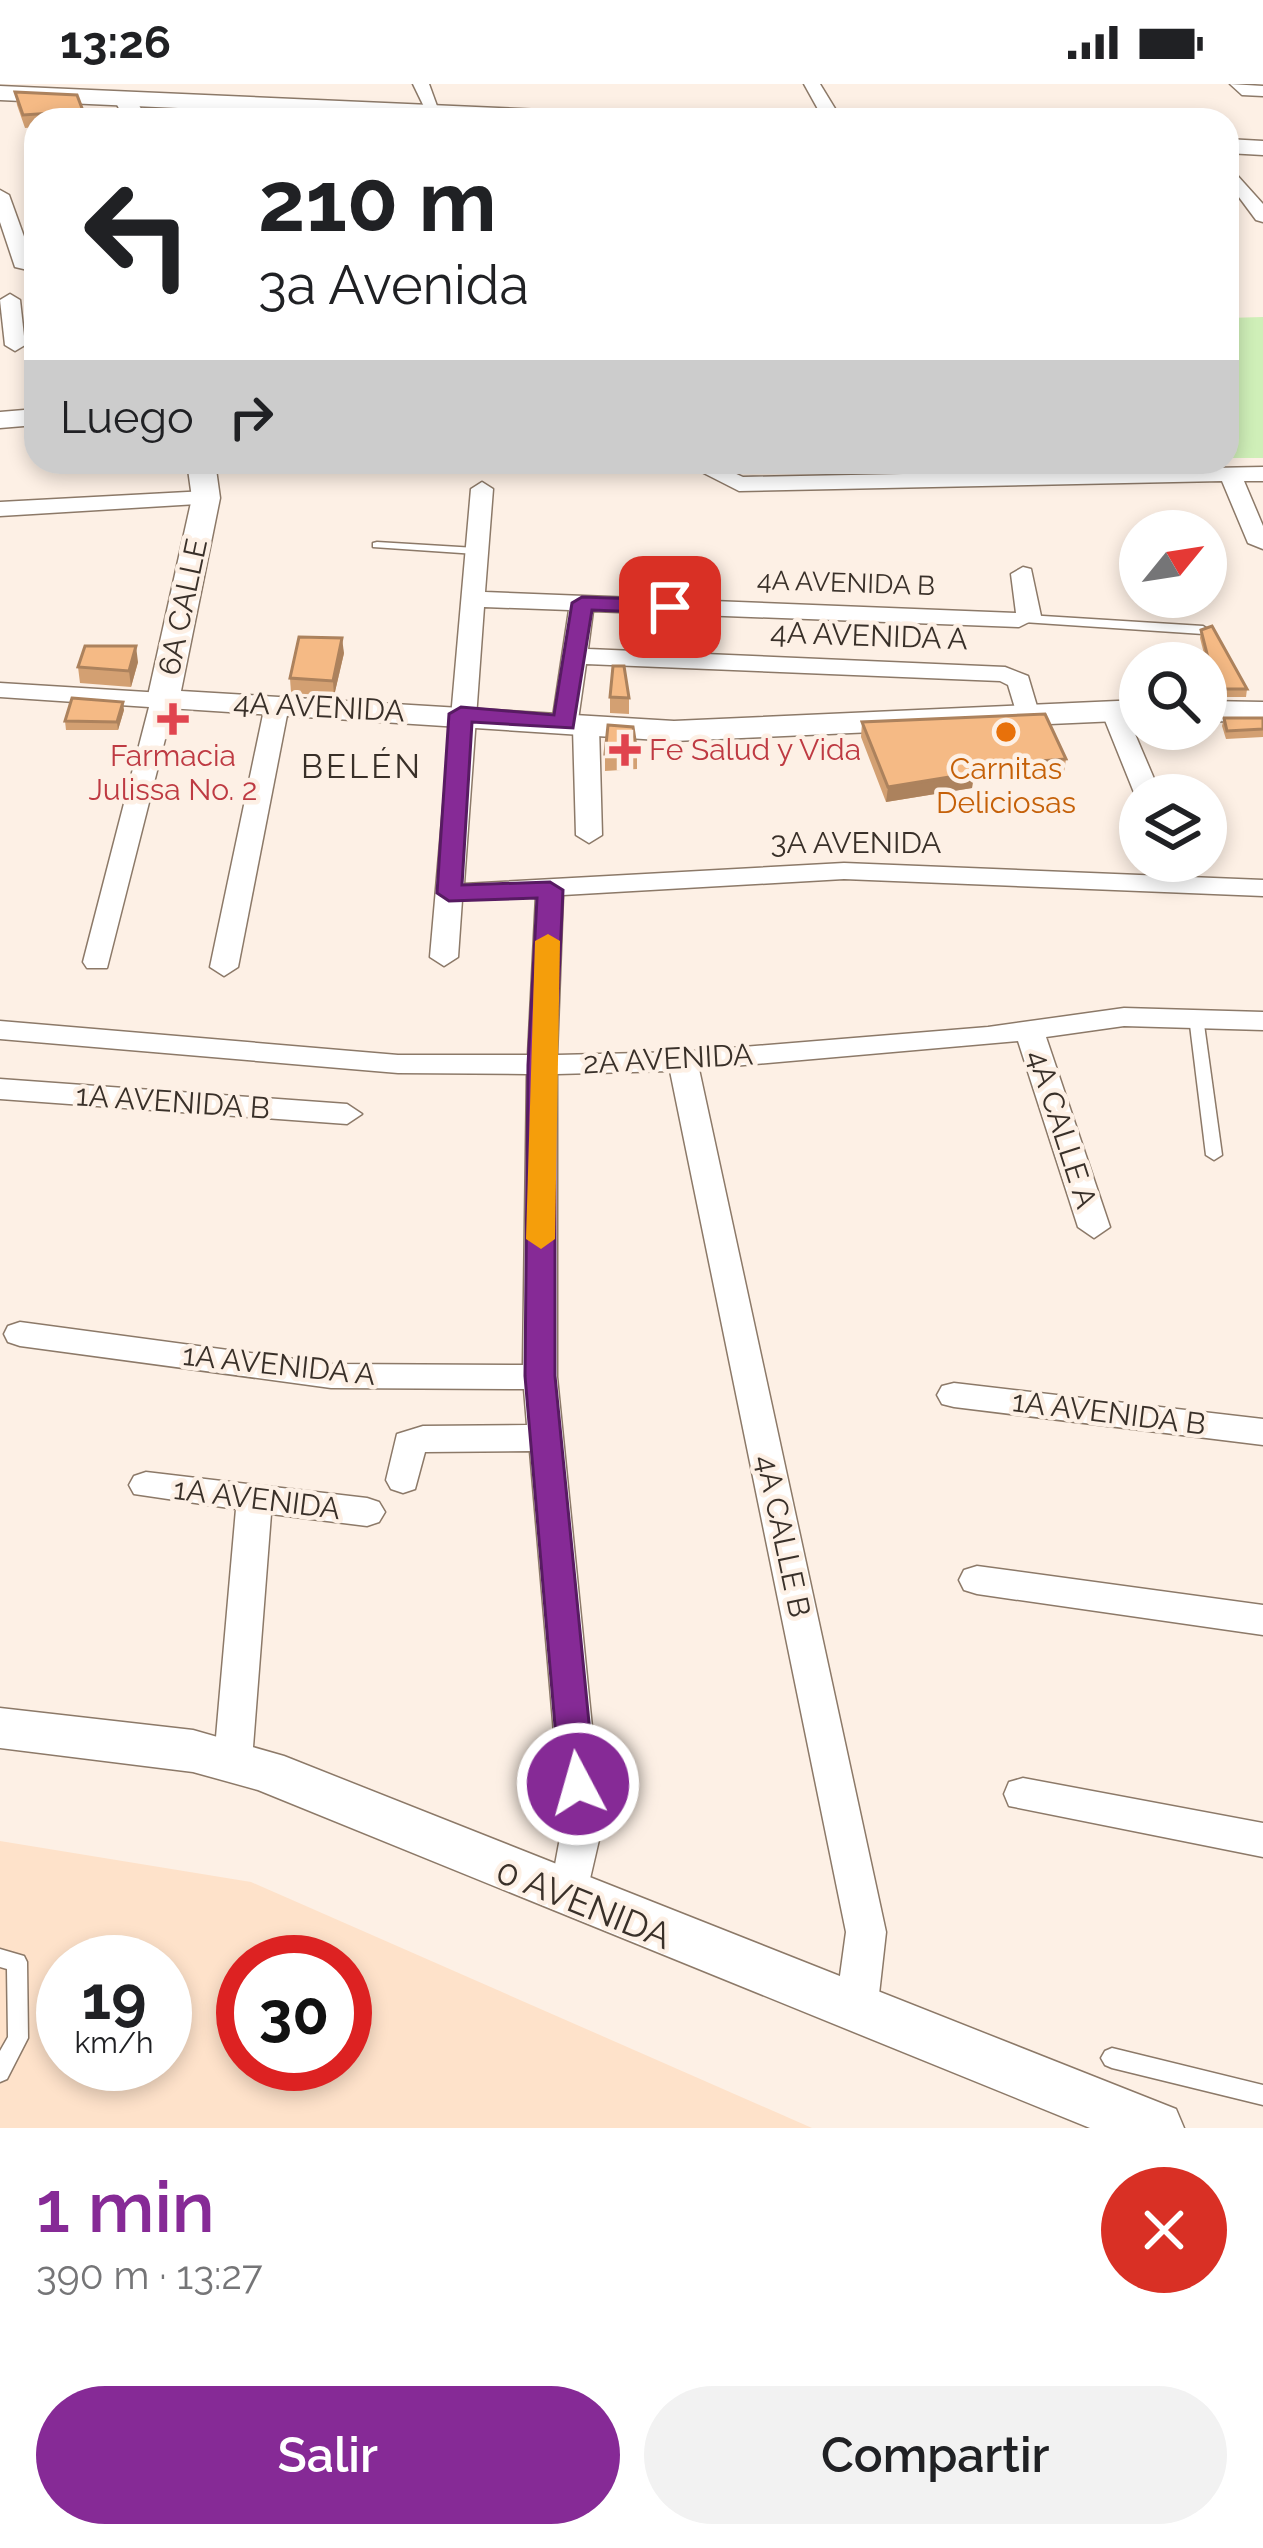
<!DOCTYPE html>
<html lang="es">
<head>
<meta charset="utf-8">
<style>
	:root { --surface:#fff; --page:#f2f2f2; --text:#202124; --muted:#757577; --accent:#862a96 }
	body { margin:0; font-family:Raleway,sans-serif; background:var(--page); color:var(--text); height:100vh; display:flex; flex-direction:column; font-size:45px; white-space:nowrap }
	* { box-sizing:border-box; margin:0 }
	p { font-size:39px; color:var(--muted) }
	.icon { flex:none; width:66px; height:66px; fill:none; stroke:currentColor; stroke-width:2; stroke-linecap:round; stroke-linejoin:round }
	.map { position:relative; height:2044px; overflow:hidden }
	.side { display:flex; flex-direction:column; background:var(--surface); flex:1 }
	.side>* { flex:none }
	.guide { position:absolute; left:24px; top:24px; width:1215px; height:366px; border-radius:36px; box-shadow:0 6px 18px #0003; background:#fff; color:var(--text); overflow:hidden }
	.needle { width:78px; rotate:60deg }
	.fabs { position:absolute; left:1119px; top:426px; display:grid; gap:24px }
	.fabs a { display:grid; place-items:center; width:108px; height:108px; border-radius:50%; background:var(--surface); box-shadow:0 6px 18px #0003; font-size:60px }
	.speed { position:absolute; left:36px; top:1851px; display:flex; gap:24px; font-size:60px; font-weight:700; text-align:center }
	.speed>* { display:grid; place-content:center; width:156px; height:156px; border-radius:50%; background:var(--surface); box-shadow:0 6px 18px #0003; line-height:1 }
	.speed small { font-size:30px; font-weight:400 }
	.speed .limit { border:18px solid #d22; background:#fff; color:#111 }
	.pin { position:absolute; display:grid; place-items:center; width:102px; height:102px; color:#fff; margin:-51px; border-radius:24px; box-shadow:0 6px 18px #0006 }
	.me { position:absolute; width:132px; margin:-66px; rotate:354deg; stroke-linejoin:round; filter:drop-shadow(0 0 9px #0008) }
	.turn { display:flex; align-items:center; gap:42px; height:252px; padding:0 36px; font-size:54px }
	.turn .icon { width:156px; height:156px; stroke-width:2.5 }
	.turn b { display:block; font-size:84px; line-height:102px }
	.then { display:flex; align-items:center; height:114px; padding:0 36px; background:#0003; gap:24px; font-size:45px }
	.round { display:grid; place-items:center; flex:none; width:126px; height:126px; border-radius:63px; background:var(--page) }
	.summary { display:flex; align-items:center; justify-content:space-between; height:204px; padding:0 36px }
	h1 { font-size:72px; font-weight:600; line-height:90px; color:var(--accent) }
	.button { display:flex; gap:24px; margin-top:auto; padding:24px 36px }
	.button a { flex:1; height:138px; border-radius:72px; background:var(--accent); color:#fff; font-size:48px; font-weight:600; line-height:138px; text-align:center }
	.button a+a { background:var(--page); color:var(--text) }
	.status { display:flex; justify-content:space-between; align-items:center; height:84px; padding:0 60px; background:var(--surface); direction:ltr }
	.status svg { height:33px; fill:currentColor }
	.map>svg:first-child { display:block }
	.built { fill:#fee2ca; fill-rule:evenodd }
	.green { fill:#cfefb8 }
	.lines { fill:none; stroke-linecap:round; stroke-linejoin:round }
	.service-casing { stroke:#8c7968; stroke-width:3 }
	.minor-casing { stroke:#8c7968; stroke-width:3 }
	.tertiary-casing { stroke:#8c7968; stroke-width:3 }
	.secondary-casing { stroke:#8c7968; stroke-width:3 }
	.service { fill:#fff; fill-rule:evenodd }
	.minor { fill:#fff; fill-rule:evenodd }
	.tertiary { fill:#fff; fill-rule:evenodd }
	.secondary { fill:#fff; fill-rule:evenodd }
	.wall { fill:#d3a072 }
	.shaded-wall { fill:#ac825d }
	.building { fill:#f5ba85; stroke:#ac825d; stroke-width:3 }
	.route { fill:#862a96; stroke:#571b62; stroke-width:3 }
	.slow { fill:#f59e0b }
	.health-dot { fill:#e0444e; stroke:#fdf0e5; stroke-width:4.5 }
	.food-dot { fill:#e8710a; stroke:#fdf0e5; stroke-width:4.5 }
	.labels { text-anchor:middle; stroke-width:9; stroke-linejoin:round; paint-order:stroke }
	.far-street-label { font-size:27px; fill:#393029; stroke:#fdf0e5 }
	.street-label { font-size:30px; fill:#393029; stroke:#fdf0e5 }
	.health-label { font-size:30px; fill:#be3a42; stroke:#fdf0e5; text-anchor:start }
	.food-label { font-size:30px; fill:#c56008; stroke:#fdf0e5 }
	.neighbourhood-label { font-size:33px; letter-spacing:3px; fill:#393029; stroke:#fdf0e5 }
	.near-street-label { font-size:36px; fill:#393029; stroke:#fdf0e5 }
</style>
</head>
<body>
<div class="status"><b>13:26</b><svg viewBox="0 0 49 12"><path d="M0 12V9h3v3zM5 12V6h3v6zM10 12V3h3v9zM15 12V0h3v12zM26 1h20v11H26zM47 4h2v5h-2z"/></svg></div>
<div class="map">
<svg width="1263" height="2044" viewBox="0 0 1263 2044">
	<rect width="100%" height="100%" fill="#fdf0e5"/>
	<!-- built -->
	<path class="built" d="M0,1757L251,1798L812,2044H0ZM63,1878H165V1980H63ZM243,1878H345V1980H243Z"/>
	<!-- green -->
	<polygon class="green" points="1263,233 1263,374 1227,374 1227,234"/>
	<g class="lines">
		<defs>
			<g id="service">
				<polygon points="377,458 476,464 482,467 476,470 373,463 373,459"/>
				<polygon points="1027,531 1203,542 1209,546 1203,550 1023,538 1021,535"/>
				<polygon points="1196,928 1203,933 1222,1071 1214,1076 1206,1071 1189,933"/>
				<polygon points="0,1865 24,1872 27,1878 28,1954 7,1995 0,1998 0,1967 8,1953 7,1885 0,1883"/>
				<polygon points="1112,1964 1263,2001 1263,2021 1112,1984 1105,1981 1101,1974 1105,1967"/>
			</g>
			<g id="minor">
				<polygon points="413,0 429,0 441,33 429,33"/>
				<polygon points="804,0 820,0 842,36 824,36"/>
				<polygon points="1230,0 1263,2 1263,12 1242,11"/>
				<polygon points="1227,80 1263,120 1263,138 1256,136 1227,97"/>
				<polygon points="0,106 9,111 35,183 32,187 15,183 0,138"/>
				<polygon points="10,210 20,216 25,261 15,267 5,261 0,216"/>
				<polygon points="682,378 710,378 743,393 1263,383 1263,397 1244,397 1263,442 1263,465 1248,459 1222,397 739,407"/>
				<polygon points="482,398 493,405 485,508 1016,529 1011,490 1023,483 1031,485 1041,532 1019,543 593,527 588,565 1005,583 1028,592 1039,629 1036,634 1018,634 1008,601 1000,597 586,580 578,636 595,637 599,642 602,751 589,759 576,751 573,644 556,644 552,639 569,526 484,523 464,800 844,779 1263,796 1263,812 844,795 563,811 557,971 683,968 988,943 1124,924 1263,928 1263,946 1124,942 1046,953 1110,1143 1094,1154 1078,1143 1018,957 699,985 886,1848 877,1928 871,1941 856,1947 841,1941 835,1928 846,1848 670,987 557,990 557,1293 602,1743 583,1825 569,1831 555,1825 549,1813 562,1743 530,1367 425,1368 415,1405 403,1409 391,1405 386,1396 397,1350 423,1342 527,1341 524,1305 331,1304 20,1262 8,1258 4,1250 8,1242 20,1238 331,1280 523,1281 527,990 398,989 0,955 0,937 398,971 528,971 536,812 462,816 458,873 444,882 430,873 471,405"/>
				<polygon points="206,407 217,414 214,419 0,432 0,418"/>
				<polygon points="0,599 163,609 175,616 107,884 87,884 83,878 149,623 0,613"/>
				<polygon points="277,614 289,621 238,883 224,892 210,883 265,621"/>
				<polygon points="1114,622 1126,629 1161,711 1140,711 1140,717 1135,711 1102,629"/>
				<polygon points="0,995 347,1020 362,1030 347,1040 0,1015"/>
				<polygon points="954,1299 1263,1335 1263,1361 954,1323 942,1320 937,1311 942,1302"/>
				<polygon points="146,1388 367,1414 379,1418 385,1428 379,1438 367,1442 271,1430 252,1676 247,1687 233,1692 219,1687 214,1676 236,1425 134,1410 129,1401 134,1392"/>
				<polygon points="977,1482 1263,1521 1263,1551 977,1510 964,1506 959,1496 964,1486"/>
				<polygon points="1023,1694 1263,1739 1263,1773 1009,1722 1004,1710 1009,1698"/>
			</g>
			<g id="tertiary">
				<polygon points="125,8 133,10 147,36 125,36 114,15"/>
				<polygon points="36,325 36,341 0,344 0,328"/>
				<polygon points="187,378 215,378 220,414 181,607 674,637 1140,616 1140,636 674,657 152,623 147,616 192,414"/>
				<polygon points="1206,617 1263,618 1263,638 1206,637"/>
				<polygon points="0,1624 193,1646 284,1672 1176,2025 1184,2044 1090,2044 258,1706 193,1688 0,1664"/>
			</g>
			<g id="secondary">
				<polygon points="0,2 612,29 624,36 448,36 0,16"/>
				<polygon points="1227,55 1263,57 1263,71 1227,69"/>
			</g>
		</defs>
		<!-- service casing -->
		<use href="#service" class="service-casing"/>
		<!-- minor casing -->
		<use href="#minor" class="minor-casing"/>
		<!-- tertiary casing -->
		<use href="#tertiary" class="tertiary-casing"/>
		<!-- secondary casing -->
		<use href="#secondary" class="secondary-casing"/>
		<!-- service -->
		<use href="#service" class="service"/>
		<!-- minor -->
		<use href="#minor" class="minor"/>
		<!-- tertiary -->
		<use href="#tertiary" class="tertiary"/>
		<!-- secondary -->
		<use href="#secondary" class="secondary"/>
	</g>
	<!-- wall -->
	<g class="wall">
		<polygon points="15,8 83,27 84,36 36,36 36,43 25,44 17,21"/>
		<polygon points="1201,546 1247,605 1246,613 1215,613 1200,554"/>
		<polygon points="344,569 334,612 291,609 290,594"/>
		<polygon points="138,578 131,603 80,599 78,583"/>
		<polygon points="610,613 629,614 629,630 610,629"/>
		<polygon points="124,626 118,646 66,646 65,637"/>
		<polygon points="1224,634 1263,634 1263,653 1226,655 1222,642"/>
		<polygon points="862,638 1066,675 1064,689 973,697 972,704 886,718 861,653"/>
		<polygon points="637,669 637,685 605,687 605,670"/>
	</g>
	<!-- shaded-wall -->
	<g class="shaded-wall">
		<polygon points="342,554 344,569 334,612 333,597"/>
		<polygon points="136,562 138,578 131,603 129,587"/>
		<polygon points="123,618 124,626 118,646 117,638"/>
		<polygon points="974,689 972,704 886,718 888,703"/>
	</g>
	<!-- building -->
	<g class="building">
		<polygon points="15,8 77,11 83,27 23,31"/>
		<polygon points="1212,542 1247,605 1216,605 1201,546"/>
		<polygon points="299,553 342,554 333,597 290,594"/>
		<polygon points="85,562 136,562 129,587 78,583"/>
		<polygon points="613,582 624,582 629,614 610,613"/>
		<polygon points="72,614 123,618 117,638 65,637"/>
		<polygon points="1045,630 1066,675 971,682 974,689 888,703 862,638"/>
		<polygon points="1224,634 1263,634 1263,645 1227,647"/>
		<polygon points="608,641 633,643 637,669 605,670"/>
	</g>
	<!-- route -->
	<polygon class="route" points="582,513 670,516 680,523 670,529 592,526 573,644 472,638 462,801 550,798 563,806 555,981 555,1292 595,1700 590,1710 578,1714 565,1710 560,1700 525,1292 528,981 537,814 449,817 437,809 449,630 461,623 554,631 572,519"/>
	<!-- slow -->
	<polygon class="slow" points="548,850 560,857 555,1155 541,1165 526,1155 535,857"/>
	<!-- markers -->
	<g class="health-dot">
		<path d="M167 617h12v12h12v12h-12v12h-12v-12h-12v-12h12z"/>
		<path d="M619 648h12v12h12v12h-12v12h-12v-12h-12v-12h12z"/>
	</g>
	<circle class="food-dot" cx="1006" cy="648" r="12"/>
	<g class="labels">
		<!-- far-street labels -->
		<g class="far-street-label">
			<text transform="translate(846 499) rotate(2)" y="9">4A AVENIDA B</text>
		</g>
		<!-- street labels -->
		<g class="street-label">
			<text transform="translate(183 523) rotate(-78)" y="10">6A CALLE</text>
			<text transform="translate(869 552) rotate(2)" y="10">4A AVENIDA A</text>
			<text transform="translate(319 623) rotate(3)" y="10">4A AVENIDA</text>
			<text x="856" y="769">3A AVENIDA</text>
			<text transform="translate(668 975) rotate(-3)" y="10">2A AVENIDA</text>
			<text transform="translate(173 1018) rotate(4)" y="10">1A AVENIDA B</text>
			<text transform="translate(1062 1045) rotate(72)" y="10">4A CALLE A</text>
			<text transform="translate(279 1281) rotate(6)" y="10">1A AVENIDA A</text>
			<text transform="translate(1109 1329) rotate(7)" y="10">1A AVENIDA B</text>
			<text transform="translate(257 1415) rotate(7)" y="10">1A AVENIDA</text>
			<text transform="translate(783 1452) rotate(78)" y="10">4A CALLE B</text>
		</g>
		<!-- health labels -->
		<g class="health-label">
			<text x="649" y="676">Fe Salud y Vida</text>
			<text x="173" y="682" text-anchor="middle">Farmacia<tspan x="173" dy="34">Julissa No. 2</tspan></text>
		</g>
		<!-- food labels -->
		<g class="food-label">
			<text x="1006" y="695">Carnitas<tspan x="1006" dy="34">Deliciosas</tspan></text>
		</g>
		<!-- neighbourhood labels -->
		<g class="neighbourhood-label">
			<text x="362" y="694">BELÉN</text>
		</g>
		<!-- near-street labels -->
		<g class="near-street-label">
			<text transform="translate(584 1819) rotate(22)" y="13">0 AVENIDA</text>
		</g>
	</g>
</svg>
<div class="fabs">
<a><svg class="needle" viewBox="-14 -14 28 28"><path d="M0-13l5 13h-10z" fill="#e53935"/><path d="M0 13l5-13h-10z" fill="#757577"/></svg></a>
<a><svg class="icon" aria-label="search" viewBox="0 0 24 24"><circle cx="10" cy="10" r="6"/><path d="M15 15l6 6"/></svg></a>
<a><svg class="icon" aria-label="layers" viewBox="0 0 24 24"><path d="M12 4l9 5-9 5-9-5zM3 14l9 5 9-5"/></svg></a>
</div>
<div class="speed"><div>19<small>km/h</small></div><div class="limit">30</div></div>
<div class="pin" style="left:670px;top:523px;background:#d93025"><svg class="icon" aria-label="arrive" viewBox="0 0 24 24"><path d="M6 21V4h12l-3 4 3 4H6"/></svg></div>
<svg class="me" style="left:578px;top:1700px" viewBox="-20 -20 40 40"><circle r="17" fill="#862a96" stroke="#fff" stroke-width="3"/><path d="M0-11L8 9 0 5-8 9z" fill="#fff"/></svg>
<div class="guide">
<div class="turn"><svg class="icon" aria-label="left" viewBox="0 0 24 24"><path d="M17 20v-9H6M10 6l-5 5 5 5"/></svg><div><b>210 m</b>3a Avenida</div></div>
<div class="then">Luego<svg class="icon" aria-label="right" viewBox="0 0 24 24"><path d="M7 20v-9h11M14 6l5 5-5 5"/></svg></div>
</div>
</div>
<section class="side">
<div class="summary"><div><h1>1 min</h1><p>390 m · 13:27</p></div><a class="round" style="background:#d93025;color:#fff"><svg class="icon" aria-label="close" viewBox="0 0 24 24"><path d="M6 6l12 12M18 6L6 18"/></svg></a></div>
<div class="button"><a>Salir</a><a>Compartir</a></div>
</section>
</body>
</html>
